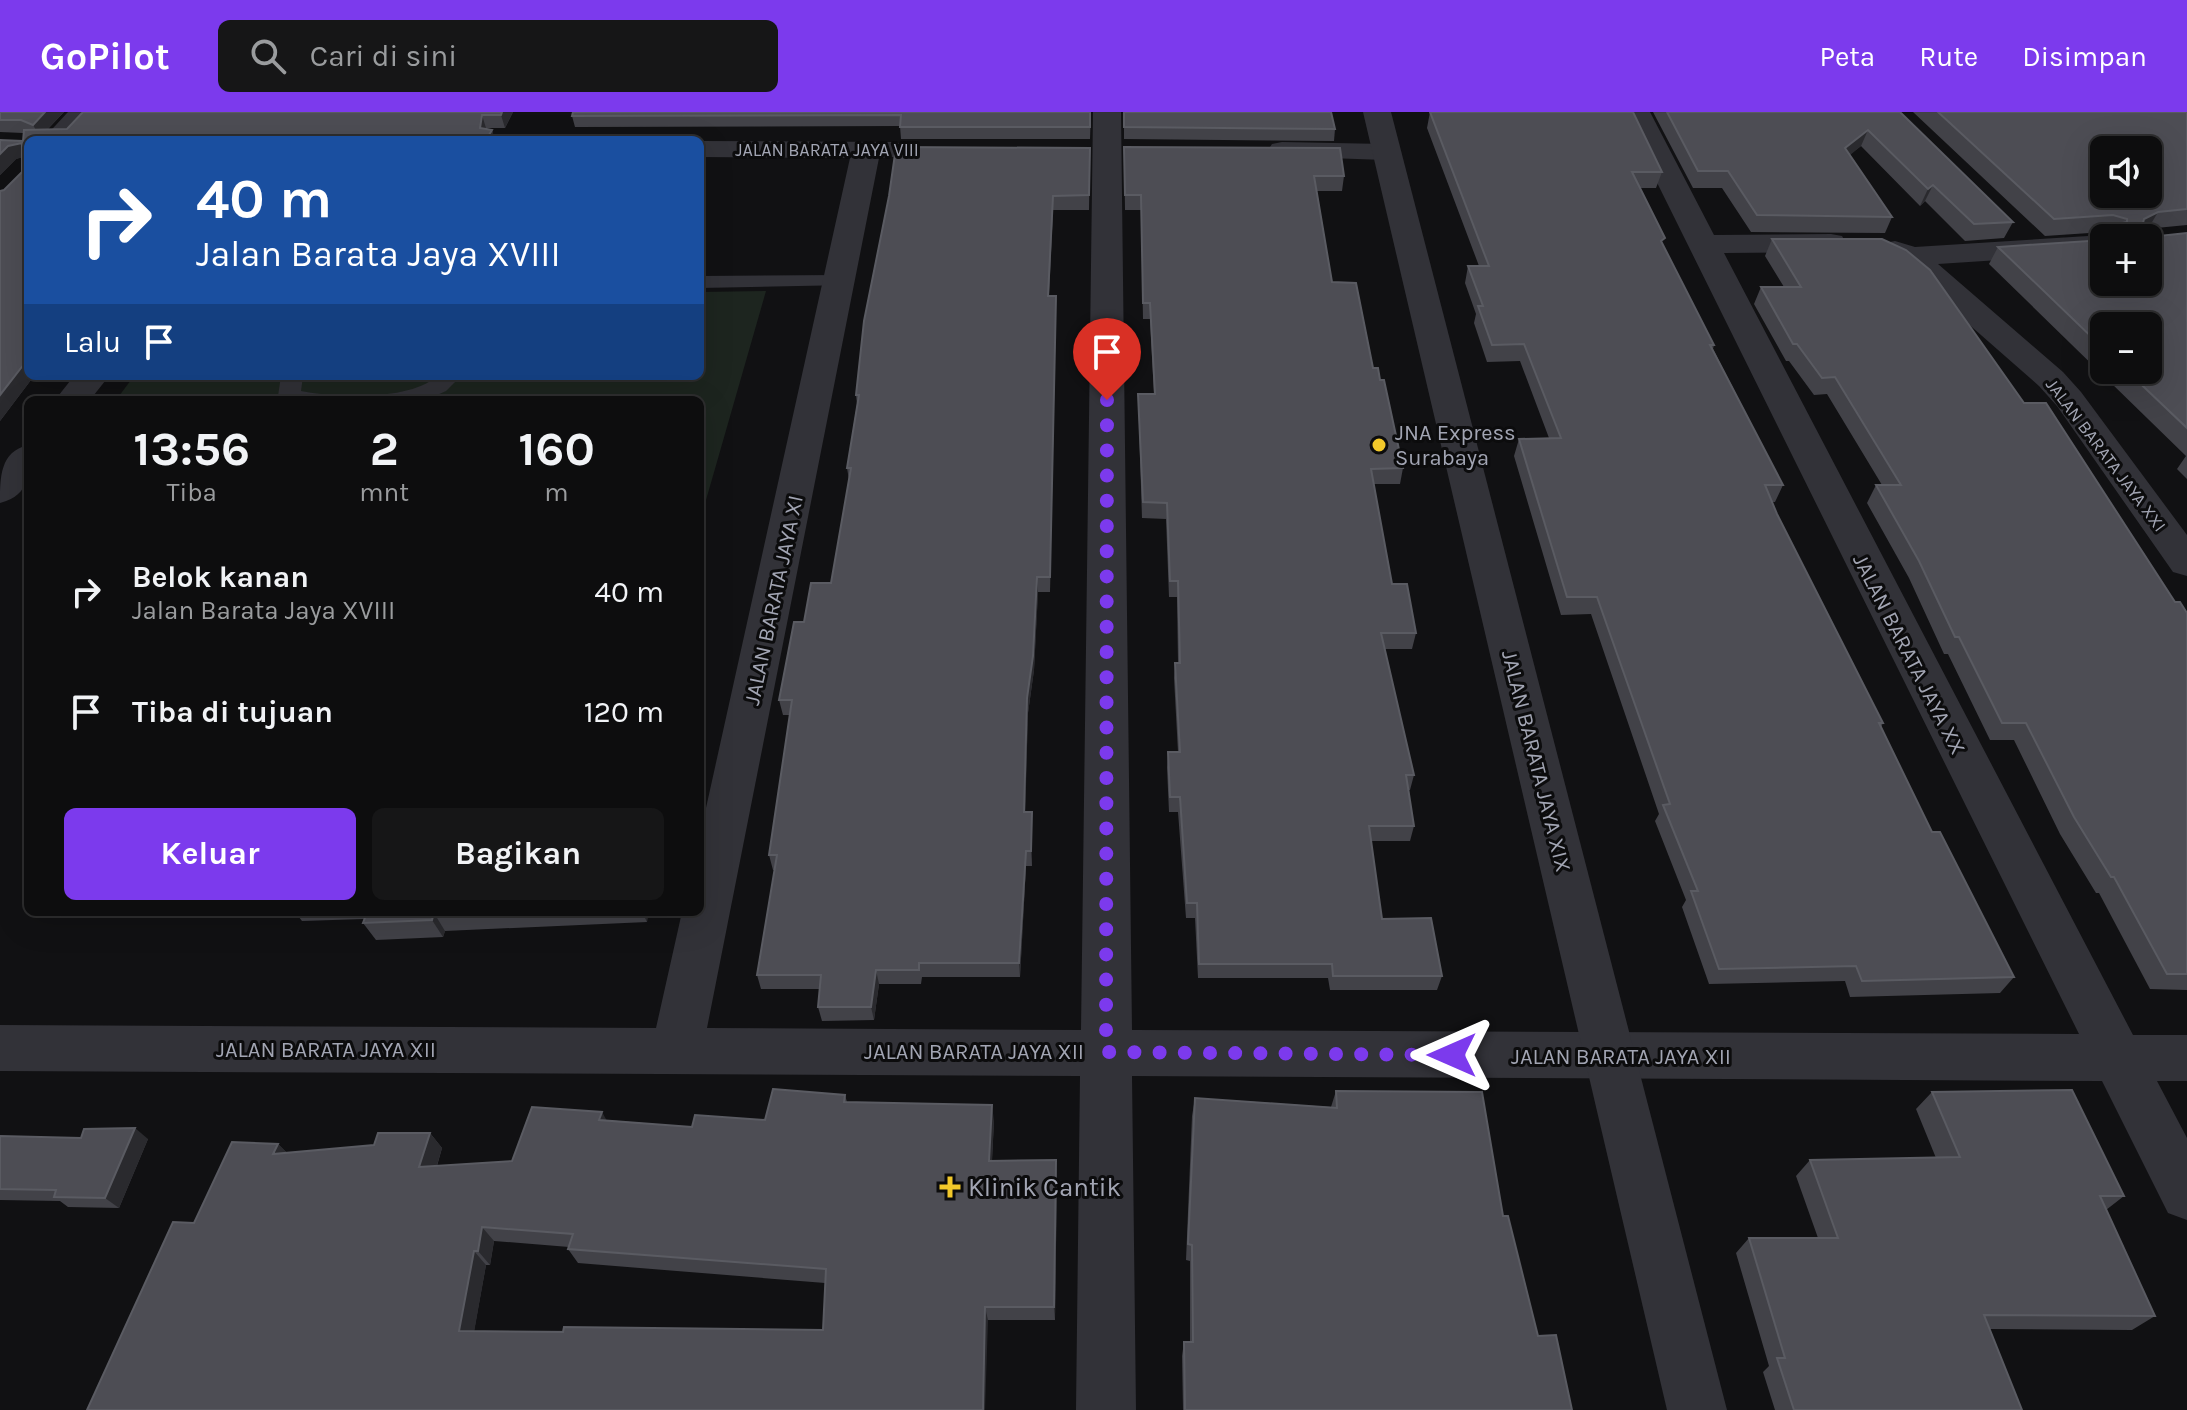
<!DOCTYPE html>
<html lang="id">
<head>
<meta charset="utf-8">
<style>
	:root { --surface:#0d0d0e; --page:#161617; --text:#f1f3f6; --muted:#9a9c9e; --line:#2d2d2e; --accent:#7c3aed }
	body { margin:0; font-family:Karla,sans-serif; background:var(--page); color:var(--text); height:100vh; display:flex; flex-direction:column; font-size:30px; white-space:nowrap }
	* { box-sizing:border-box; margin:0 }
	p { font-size:26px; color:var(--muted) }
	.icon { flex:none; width:44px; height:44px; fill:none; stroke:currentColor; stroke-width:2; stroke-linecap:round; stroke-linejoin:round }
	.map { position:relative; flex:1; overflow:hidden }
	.drawer { position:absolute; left:24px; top:284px; width:680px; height:520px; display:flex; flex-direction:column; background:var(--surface); border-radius:12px; box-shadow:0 8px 32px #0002,0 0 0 2px var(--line) }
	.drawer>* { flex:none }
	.top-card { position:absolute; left:24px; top:24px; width:680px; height:244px; border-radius:12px; box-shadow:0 8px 32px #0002,0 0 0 2px var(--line); background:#1a4fa0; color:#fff; overflow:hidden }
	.tools { position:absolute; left:2090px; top:24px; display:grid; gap:16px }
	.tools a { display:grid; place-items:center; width:72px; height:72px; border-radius:12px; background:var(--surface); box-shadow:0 8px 32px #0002,0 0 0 2px var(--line); font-size:40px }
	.pin { position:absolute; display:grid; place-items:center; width:68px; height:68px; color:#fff; margin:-82px -34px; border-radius:50% 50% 50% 0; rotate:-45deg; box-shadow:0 0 8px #0007 }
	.pin .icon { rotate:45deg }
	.me { position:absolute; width:88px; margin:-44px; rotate:270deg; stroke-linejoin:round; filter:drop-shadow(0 0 6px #0008) }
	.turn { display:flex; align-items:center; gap:28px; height:168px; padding:0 40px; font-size:36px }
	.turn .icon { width:104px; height:104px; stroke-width:2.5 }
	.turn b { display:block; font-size:56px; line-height:68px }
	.then { display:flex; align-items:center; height:76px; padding:0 40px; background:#0003; gap:16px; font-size:30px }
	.eta { display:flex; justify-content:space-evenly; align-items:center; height:136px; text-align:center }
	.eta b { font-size:48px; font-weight:700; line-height:56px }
	.primary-button { display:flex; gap:16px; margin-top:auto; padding:16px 40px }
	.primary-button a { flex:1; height:92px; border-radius:12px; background:var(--accent); color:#fff; font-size:32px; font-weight:700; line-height:92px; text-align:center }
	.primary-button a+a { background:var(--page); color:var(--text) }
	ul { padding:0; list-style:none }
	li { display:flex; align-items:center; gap:24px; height:120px; padding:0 40px }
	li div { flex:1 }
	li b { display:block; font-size:30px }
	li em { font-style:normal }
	header { display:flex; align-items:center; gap:48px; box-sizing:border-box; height:112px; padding:0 40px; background:var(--accent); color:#fff }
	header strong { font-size:38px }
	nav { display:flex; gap:44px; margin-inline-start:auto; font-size:28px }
	.search { width:560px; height:72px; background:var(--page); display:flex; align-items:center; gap:20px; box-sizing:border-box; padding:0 28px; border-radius:12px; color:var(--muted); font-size:30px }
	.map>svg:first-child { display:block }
	.green { fill:#1d251f }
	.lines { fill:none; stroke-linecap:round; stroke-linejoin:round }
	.service { fill:#323238; fill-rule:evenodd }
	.minor { fill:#323238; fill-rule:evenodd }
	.tertiary { fill:#323238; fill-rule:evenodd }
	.wall { fill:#424248; fill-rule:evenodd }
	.shaded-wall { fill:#2a2a2e }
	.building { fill:#4d4d54; stroke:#5a5b62; stroke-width:2; fill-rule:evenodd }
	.route { stroke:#7c3aed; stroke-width:14; stroke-dasharray:0 25.2 }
	.poi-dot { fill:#f2c82a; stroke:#0c0c0d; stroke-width:3 }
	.labels { text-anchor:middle; stroke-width:6; stroke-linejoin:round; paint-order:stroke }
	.far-street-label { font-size:18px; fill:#a2a5b3; stroke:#0c0c0d }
	.poi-label { font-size:22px; fill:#a2a5b3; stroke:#0c0c0d; text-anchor:start }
	.street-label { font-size:22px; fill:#a2a5b3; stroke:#0c0c0d }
	.near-poi-label { font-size:26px; fill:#a2a5b3; stroke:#0c0c0d; text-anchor:start }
</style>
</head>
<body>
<header>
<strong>GoPilot</strong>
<div class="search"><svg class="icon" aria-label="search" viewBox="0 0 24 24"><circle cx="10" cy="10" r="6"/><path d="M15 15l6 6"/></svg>Cari di sini</div>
<nav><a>Peta</a><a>Rute</a><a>Disimpan</a></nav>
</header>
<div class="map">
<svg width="2187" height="1298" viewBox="0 0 2187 1298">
	<rect width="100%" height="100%" fill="#111113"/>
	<!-- green -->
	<polygon class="green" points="766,179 700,409 700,288 116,288 134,264 700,264 700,180"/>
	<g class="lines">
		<!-- service -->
		<g class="service">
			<polygon points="841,163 851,169 848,173 700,176 700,164"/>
			<path d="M281,264H303L301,279C336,286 410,289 437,264H461L446,279L426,288H281L278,284Z"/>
		</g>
		<!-- minor -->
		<g class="minor">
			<polygon points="68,0 98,0 72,28 42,28"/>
			<polygon points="1093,0 1121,0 1132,918 2079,922 1622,0 1650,0 1714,123 1831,122 1842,124 1846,131 1842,138 1831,140 1724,141 2133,923 2187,923 2187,969 2157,969 2187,1026 2187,1108 2168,1101 2102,969 1132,964 1136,1298 1076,1298 1080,964 0,959 0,913 656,916 682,800 700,800 700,723 850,46 700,45 700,29 894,30 904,32 908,38 904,44 879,46 707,916 1081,918"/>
			<polygon points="1282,30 1385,32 1395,34 1399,40 1395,46 1385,48 1272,44 1268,38 1272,32"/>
			<polygon points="2104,123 2115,126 2104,126 2104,141 1938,152 2063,260 2081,280 2187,423 2187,464 2173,460 2057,294 2039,274 1900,152 1884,145 1880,138 1884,131 1895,129 1915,135"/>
			<polygon points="74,264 109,264 90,288 55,288"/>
			<path d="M28,333C28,360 32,383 0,391C0,365 0,340 28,333Z"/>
		</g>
		<!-- tertiary -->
		<polygon class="tertiary" points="1363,0 1391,0 1727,1298 1667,1298"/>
	</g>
	<!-- wall -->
	<g class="wall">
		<polygon points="0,0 64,0 47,18 513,0 505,16 486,16 492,18 495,28 28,28 34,264 0,309 0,79 4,78 22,60 22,45 16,47 0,63 0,28 23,29 23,21 0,20"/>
		<polygon points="1091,0 1090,27 901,27 900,14 575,15 572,4"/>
		<polygon points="1124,0 1335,17 1334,29 1124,27"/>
		<polygon points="1430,0 1662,60 1656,76 1640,76 1663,133 1714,233 1713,237 1783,373 1775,390 1772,390 1777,402 1883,611 1881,615 1932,720 2014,865 2000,881 1850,885 1845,869 1709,872 1682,795 1686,788 1655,709 1659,702 1591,502 1561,503 1514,344 1519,327 1549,326 1520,249 1487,250 1474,211 1476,202 1465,171 1468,154 1479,154 1427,16"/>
		<polygon points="1653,0 1900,0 2013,110 2004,126 1965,129 1925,89 1920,94 1861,34 1849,43 1892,105 1885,121 1751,120 1722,76 1693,76"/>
		<path d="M1913,0H2187V113L2156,116L2159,124L2187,121V367L2177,357L2186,344L1989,152L1998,135L2148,126H2109L2111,122L2104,120L2045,124ZM2104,214L2148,258H2104Z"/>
		<polygon points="1124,35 1344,64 1342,79 1317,79 1332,170 1373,256 1380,268 1403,356 1400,372 1373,372 1392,472 1416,521 1412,537 1384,537 1414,663 1410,678 1408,678 1414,714 1410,729 1371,729 1382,807 1442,864 1437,878 1330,878 1328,866 1198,866 1195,806 1186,806 1178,700 1169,700 1167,656 1168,640 1178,640 1174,566 1175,551 1178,551 1177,485 1169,485 1166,407 1142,406 1138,282 1154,282 1150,207 1143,207 1141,98 1125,98"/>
		<polygon points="1090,36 1089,98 1053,98 1049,184 1056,198 1050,480 1038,480 1034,558 1028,601 1025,700 1032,700 1032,754 1026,754 1020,865 922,865 921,872 879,872 874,908 822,909 818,895 820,877 761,877 757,863 775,758 773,758 769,743 790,603 783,603 779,588 804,510 831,471 849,368 847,356 857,292 856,283"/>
		<polygon points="1772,127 2024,291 2175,490 2187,501 2187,878 2150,877 2099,781 2096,781 2060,722 2014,628 1990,628 1948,542 1944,542 1909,466 1867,391 1876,373 1882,373 1827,282 1814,283 1789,249 1786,249 1754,192 1761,175 1784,175 1765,144"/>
		<polygon points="295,800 648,800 647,810 445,819 443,825 376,828 363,811 364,807 302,809"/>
		<polygon points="1336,979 1503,1104 1538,1224 1572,1298 1183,1298 1182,1244 1184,1230 1190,1230 1190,1149 1186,1148 1192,1004 1195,986 1331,995"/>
		<polygon points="1932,980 2124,1084 2106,1098 2155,1204 2132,1218 1990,1217 2022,1298 1775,1298 1763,1260 1769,1254 1736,1141 1749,1126 1818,1126 1796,1064 1810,1048 1936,1046 1916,997"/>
		<path d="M845,983L847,990L994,1009L992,1049L1057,1064L1055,1208H988L87,1298L194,1111L278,1032L287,1041L374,1033L430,1021L442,1036L437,1054L512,1049L607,1008L692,1015L765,1008ZM494,1129L569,1135L568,1137L578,1151L825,1171L823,1218L474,1219L486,1153H490Z"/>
		<polygon points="0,1024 148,1027 119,1096 68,1095 60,1089 0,1088"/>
	</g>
	<!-- shaded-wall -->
	<g class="shaded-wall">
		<polygon points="45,0 64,0 40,25 33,13"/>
		<polygon points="502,0 513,0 505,16 501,3"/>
		<polygon points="482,3 486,16 485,28 480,16"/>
		<polygon points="492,18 495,28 486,28"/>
		<polygon points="1868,18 1861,34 1838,53 1845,36"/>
		<polygon points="22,31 28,44 16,47 0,63 0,42 8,34"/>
		<polygon points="1933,73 1925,89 1920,94 1928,77"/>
		<polygon points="1053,84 1053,98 1048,198 1048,184"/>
		<polygon points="2158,100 2148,117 2134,123 2144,107"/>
		<polygon points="1056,184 1056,198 1050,480 1050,465"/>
		<polygon points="28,247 28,264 34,264 0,309 0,283"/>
		<polygon points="1037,465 1038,480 1034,558 1028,601 1025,714 1024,700 1027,586"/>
		<polygon points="1032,700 1032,754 1031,739"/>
		<polygon points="1026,739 1026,754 1020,865 1019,851"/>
		<polygon points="642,800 648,800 647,810"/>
		<polygon points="434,801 445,819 443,825 432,808"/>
		<polygon points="876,858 879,872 874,908 871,895"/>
		<polygon points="992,993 994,1009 991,1064 989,1049"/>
		<polygon points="602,1000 611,1016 599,1008"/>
		<polygon points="135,1016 148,1027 119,1096 105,1086"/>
		<polygon points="430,1021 442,1036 432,1070 419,1055"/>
		<polygon points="278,1032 293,1047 273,1042"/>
		<polygon points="1056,1048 1057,1064 1055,1208 1054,1195"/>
		<polygon points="482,1115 494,1129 490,1153 478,1139"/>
		<polygon points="474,1139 486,1153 472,1232 459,1219"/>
		<polygon points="985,1195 988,1208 985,1298 983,1298"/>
	</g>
	<!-- building -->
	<g class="building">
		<polygon points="0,0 45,0 33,13 21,8 0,8"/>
		<polygon points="83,0 502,0 501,3 482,3 480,16 492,18 486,28 28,28 28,247 0,283 0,79 4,78 22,60 22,31 8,34 0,42 0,28 23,29 24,18 67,17"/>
		<polygon points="573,0 1090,0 1090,15 900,15 901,3 572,4"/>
		<polygon points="1124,0 1331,0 1335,17 1124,15"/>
		<polygon points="1430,0 1633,0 1662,60 1632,60 1665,126 1661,129 1714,233 1710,233 1783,373 1765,373 1777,402 1883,611 1879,611 1932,720 1940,720 2014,865 1862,869 1856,854 1719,857 1691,779 1698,779 1663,693 1670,692 1597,485 1567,485 1519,327 1561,326 1524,232 1492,233 1478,194 1483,194 1468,154 1489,154"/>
		<polygon points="1667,0 1900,0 2013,110 1974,112 1933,73 1928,77 1868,18 1845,36 1892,105 1757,103 1728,59 1698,59"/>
		<path d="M1938,0H2187V97L2158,100L2144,107L2143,111L2155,112L2159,124L2187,121V316L2126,258H2148V214H2104V237L1998,135L2104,128V170H2148V126H2114L2117,112L2127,110V107L2113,103L2054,107ZM2104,38H2148V82H2104Z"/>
		<polygon points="896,35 1090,36 1089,83 1053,84 1048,184 1056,184 1050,465 1037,465 1033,544 1027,586 1024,700 1032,700 1031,739 1026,739 1019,851 919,851 919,858 876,858 871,895 818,895 821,863 757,863 777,743 769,743 792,588 779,588 794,510 804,510 811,471 831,471 851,356 847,356 859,283 856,283 864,209 889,84"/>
		<polygon points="1124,35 1340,36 1344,64 1314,64 1332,170 1356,171 1373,256 1378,256 1380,268 1384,268 1403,356 1371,357 1392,472 1407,472 1416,521 1381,521 1414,663 1406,663 1414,714 1369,714 1382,807 1431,806 1442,864 1333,864 1332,852 1199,852 1197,791 1187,791 1180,685 1170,685 1168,640 1180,640 1175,551 1180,551 1178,469 1170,469 1167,391 1143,390 1138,282 1155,282 1150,191 1143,191 1141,83 1125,83"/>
		<polygon points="1772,127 1882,127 1906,138 1930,158 2024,291 2046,291 2175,490 2180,490 2187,501 2187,862 2167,862 2114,765 2111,765 2074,705 2026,611 2002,611 1959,525 1955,525 1919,449 1876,373 1901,373 1835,265 1822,266 1797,232 1793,232 1761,175 1801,175"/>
		<polygon points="367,800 461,800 434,801 432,808 363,811"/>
		<path d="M773,977L845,983L844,990L992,993L989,1049L1056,1048L1054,1195H985L983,1298H87L173,1110L194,1111L232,1030L278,1032L273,1042L374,1033L378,1021H430L419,1055L512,1049L532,995L602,1000L599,1008L692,1015L695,1003L765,1008ZM482,1115L573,1122L568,1137L826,1157L823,1218L564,1215L563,1220L459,1219L474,1139H478Z"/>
		<polygon points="2072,978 2124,1084 2100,1084 2155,1204 1984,1203 2022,1298 1794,1298 1777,1246 1785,1246 1749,1126 1838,1126 1810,1048 1960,1045 1932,980"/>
		<polygon points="1336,979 1482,980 1503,1104 1508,1104 1538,1224 1556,1223 1572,1298 1185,1298 1184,1230 1193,1230 1192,1133 1188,1132 1195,986 1337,996"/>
		<polygon points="135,1016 105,1086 54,1085 56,1078 0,1077 0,1024 81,1026 84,1017"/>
	</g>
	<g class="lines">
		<!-- route -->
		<polyline class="route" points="1107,288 1106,940 1452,943"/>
	</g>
	<!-- markers -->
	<g class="poi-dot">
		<circle cx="1379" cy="333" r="8"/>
		<path d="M946 1063h8v8h8v8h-8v8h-8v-8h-8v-8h8z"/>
	</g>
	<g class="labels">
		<!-- far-street labels -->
		<g class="far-street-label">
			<text x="827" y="44">JALAN BARATA JAYA VIII</text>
			<text transform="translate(2106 343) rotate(53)" y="6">JALAN BARATA JAYA XXI</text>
		</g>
		<!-- poi labels -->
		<g class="poi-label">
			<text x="1395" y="328">JNA Express<tspan x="1395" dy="25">Surabaya</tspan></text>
		</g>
		<!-- street labels -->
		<g class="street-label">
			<text transform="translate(773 488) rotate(-78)" y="8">JALAN BARATA JAYA XI</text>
			<text transform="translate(1910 542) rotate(63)" y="8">JALAN BARATA JAYA XX</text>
			<text transform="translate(1537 649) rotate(76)" y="8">JALAN BARATA JAYA XIX</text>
			<text x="326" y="945">JALAN BARATA JAYA XII</text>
			<text x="974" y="947">JALAN BARATA JAYA XII</text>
			<text x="1621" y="952">JALAN BARATA JAYA XII</text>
		</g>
		<!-- near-poi labels -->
		<g class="near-poi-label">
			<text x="968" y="1084">Klinik Cantik</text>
		</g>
	</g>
</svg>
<div class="tools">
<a><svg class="icon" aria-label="sound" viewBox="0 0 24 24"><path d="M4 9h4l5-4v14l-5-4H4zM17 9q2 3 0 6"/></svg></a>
<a>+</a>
<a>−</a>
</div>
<div class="pin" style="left:1107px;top:288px;background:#d93025"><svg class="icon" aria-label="arrive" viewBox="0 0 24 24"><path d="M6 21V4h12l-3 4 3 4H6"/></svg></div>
<svg class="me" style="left:1452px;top:943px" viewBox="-20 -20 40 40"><path d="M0-17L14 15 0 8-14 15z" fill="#7c3aed" stroke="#fff" stroke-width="4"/></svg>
<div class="top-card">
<div class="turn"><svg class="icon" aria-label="right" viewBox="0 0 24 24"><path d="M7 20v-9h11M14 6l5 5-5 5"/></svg><div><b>40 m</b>Jalan Barata Jaya XVIII</div></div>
<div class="then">Lalu<svg class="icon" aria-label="arrive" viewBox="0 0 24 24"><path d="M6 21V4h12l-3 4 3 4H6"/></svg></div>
</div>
<section class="drawer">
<div class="eta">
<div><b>13:56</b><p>Tiba</p></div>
<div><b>2</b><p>mnt</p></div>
<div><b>160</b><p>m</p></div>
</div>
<ul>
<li><svg class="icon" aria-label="right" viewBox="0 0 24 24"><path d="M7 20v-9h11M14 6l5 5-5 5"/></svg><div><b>Belok kanan</b><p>Jalan Barata Jaya XVIII</p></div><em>40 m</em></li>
<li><svg class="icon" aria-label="arrive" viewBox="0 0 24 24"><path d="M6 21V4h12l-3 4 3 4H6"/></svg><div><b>Tiba di tujuan</b></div><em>120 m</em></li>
</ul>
<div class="primary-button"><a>Keluar</a><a>Bagikan</a></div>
</section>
</div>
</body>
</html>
